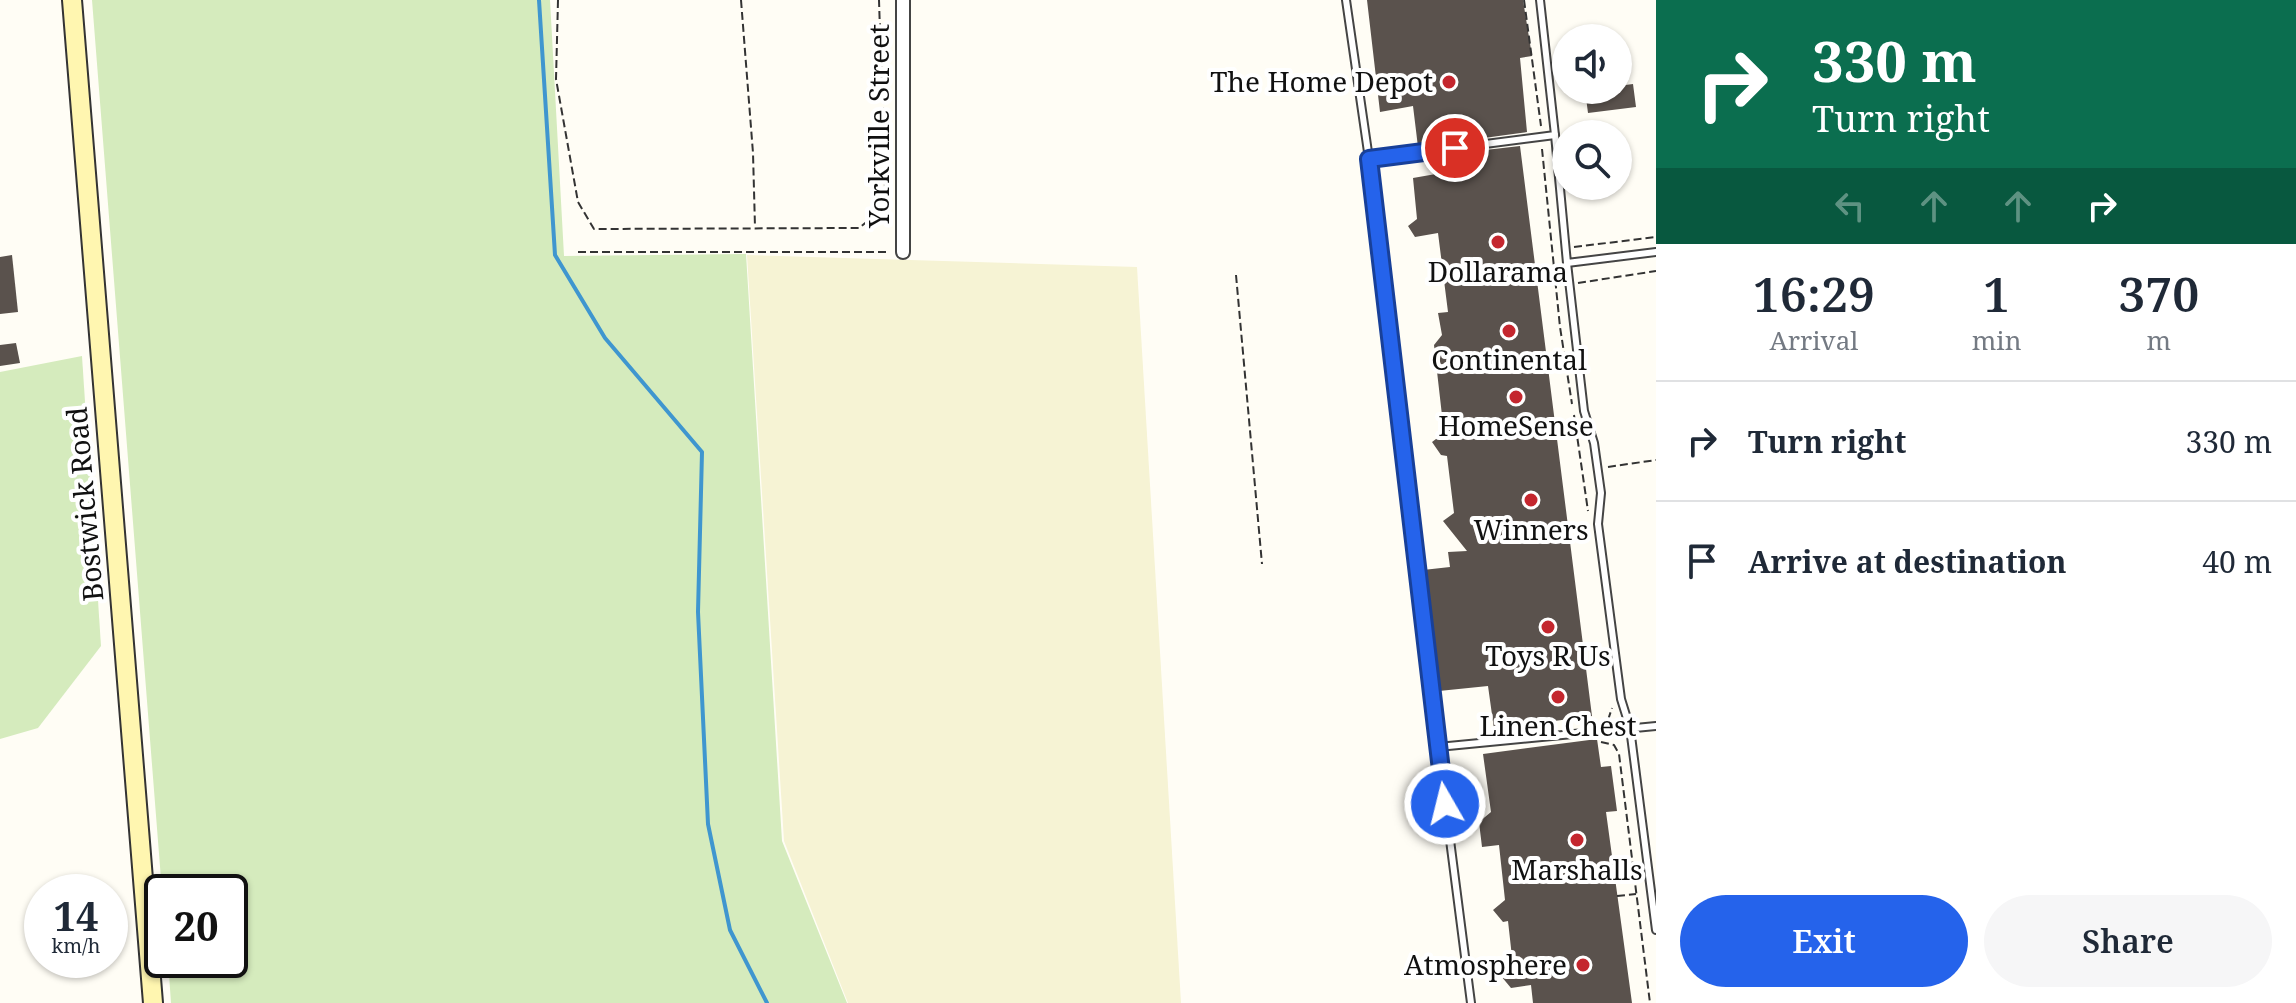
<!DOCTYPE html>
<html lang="en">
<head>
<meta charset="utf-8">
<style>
	:root { --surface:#fff; --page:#f6f6f7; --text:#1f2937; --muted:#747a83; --line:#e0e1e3; --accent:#2563eb }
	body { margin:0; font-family:"Noto Serif",serif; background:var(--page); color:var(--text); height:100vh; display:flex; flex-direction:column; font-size:30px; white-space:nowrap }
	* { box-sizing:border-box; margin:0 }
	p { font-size:26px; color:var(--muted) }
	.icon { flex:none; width:44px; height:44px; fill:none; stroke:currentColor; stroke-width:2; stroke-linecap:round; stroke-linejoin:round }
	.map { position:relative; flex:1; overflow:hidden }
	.panel { display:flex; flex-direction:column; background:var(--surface); width:640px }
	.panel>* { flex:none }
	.guide { background:#0b6e4f; color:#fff; overflow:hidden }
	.tools { position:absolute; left:1552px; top:24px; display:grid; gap:16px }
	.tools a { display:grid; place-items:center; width:80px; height:80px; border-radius:50%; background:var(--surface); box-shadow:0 2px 6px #0004; font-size:40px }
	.speed { position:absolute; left:24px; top:874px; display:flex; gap:16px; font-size:40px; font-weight:700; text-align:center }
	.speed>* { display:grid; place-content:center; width:104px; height:104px; border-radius:50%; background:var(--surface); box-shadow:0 2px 6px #0004; line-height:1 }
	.speed small { font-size:20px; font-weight:400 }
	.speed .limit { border:4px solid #111; border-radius:12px; background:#fff; color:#111 }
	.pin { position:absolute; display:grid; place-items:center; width:68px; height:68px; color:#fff; margin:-34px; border:4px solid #fff; border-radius:50%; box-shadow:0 2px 8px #0007 }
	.me { position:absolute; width:88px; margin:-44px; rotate:352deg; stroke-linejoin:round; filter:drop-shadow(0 0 6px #0008) }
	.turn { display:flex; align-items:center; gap:28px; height:168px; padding:0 24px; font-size:36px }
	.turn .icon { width:104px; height:104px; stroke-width:2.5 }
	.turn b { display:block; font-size:56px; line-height:68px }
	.lanes { display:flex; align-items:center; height:76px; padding:0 24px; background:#0003; justify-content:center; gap:40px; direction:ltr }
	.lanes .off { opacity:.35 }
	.eta { display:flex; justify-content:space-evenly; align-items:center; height:136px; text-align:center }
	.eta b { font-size:48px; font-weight:600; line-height:56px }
	.button { display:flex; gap:16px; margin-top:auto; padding:16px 24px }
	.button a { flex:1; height:92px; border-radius:48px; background:var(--accent); color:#fff; font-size:32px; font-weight:600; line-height:92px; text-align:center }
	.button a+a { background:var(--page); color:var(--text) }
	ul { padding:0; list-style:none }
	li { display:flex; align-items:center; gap:24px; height:120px; padding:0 24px; border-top:2px solid var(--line) }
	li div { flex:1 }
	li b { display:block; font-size:30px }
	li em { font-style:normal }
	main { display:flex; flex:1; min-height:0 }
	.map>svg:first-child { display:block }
	.farmland { fill:#f6f3d4 }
	.green { fill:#d5ebbd }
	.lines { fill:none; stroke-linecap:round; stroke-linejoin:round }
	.stream { stroke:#3f96cf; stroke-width:4 }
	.building { fill:#5a524d }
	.lane-casing { stroke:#444; stroke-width:10 }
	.street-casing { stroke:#444; stroke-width:16 }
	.secondary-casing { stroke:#333; stroke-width:22 }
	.path { stroke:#333; stroke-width:2; stroke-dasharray:8 4; stroke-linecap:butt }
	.lane { stroke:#fff; stroke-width:6 }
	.street { stroke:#fff; stroke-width:12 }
	.secondary { stroke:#fff6b0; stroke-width:18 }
	.route-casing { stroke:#184099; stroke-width:20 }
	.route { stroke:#2563eb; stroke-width:14 }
	.poi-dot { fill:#c4262e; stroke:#fff; stroke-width:3 }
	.labels { text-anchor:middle; stroke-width:8; stroke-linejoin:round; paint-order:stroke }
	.poi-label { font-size:28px; fill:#111; stroke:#fff }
	.street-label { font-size:28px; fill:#111; stroke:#fff }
</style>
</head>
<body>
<main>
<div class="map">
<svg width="1656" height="1003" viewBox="0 0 1656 1003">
	<rect width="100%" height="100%" fill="#fffdf5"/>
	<!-- farmland -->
	<polygon class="farmland" points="747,255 1137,267 1181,1003 848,1003 784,841"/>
	<!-- green -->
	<g class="green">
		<polygon points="92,0 550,0 564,256 746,254 782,841 847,1003 171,1003 168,960 230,960 230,892 162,892"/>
		<polygon points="82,356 101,646 38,728 0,739 0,372"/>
	</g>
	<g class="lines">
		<!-- stream -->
		<polyline class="stream" points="539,0 555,255 605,338 702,452 698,612 708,824 730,930 767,1003"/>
	</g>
	<!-- building -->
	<g class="building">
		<polygon points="1367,0 1523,0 1532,56 1520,58 1527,132 1418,147 1413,106 1380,112"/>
		<polygon points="1633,84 1636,107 1588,113 1585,90 1618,90 1618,86"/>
		<polygon points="1520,146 1592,716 1494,729 1488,686 1439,691 1423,570 1450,567 1448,552 1467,551 1443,521 1454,513 1447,456 1441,455 1432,442 1444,433 1434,345 1442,335 1438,313 1448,312 1438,233 1415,237 1408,226 1417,219 1413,178 1453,171 1451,154"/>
		<polygon points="12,255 18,312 0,314 0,257"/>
		<polygon points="16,343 20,363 0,366 0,345"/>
		<polygon points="1597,739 1601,767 1611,766 1617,811 1606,812 1632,1003 1533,1003 1531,985 1511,988 1501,976 1513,966 1508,921 1503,922 1493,910 1505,900 1499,845 1482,847 1479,822 1491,812 1483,754"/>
	</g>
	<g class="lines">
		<defs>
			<g id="lane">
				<polyline points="1346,0 1369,159 1555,135 1540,0"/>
				<polyline points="1555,135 1567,263 1656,252"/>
				<polyline points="1369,159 1438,747 1471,1003"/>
				<polyline points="1567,263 1584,411 1594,443 1601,493 1598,524 1621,699 1630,728 1656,930"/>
				<polyline points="1438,747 1656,726"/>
			</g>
			<polyline id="street" points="903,252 903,0"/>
			<polyline id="secondary" points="72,0 153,1003"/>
		</defs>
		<!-- lane casing -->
		<use href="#lane" class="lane-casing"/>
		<!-- street casing -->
		<use href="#street" class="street-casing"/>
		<!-- secondary casing -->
		<use href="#secondary" class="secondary-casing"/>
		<!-- path -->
		<g class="path">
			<polyline points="558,0 556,79 578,202 594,229 859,228 880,211 885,188 879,0"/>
			<polyline points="741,0 753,153 755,227"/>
			<polyline points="1524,0 1541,126"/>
			<polyline points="1542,149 1560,327 1572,404"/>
			<polyline points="1574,247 1656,237"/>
			<polyline points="578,252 890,252"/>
			<polyline points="1236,275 1262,564"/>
			<polyline points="1578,283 1656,271"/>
			<polyline points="1574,415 1588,511"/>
			<polyline points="1608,467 1656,460"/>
			<polyline points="1608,720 1612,708"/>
			<polyline points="1601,742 1614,745 1619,754 1650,1003"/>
			<polyline points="1617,896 1636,894"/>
		</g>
		<!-- lane -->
		<use href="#lane" class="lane"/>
		<!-- street -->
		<use href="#street" class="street"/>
		<!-- secondary -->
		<use href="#secondary" class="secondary"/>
	</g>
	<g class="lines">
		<defs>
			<polyline id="route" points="1445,804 1369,159 1455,148"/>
		</defs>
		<!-- route casing -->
		<use href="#route" class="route-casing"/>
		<!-- route -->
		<use href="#route" class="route"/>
	</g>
	<!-- markers -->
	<g class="poi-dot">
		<circle cx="1449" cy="82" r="8"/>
		<circle cx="1498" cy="242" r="8"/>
		<circle cx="1509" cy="331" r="8"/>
		<circle cx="1516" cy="397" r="8"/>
		<circle cx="1531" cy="500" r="8"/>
		<circle cx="1548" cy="627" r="8"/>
		<circle cx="1558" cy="697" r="8"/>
		<circle cx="1577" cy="840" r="8"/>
		<circle cx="1583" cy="965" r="8"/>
	</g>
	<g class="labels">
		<!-- poi labels -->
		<g class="poi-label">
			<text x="1433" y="92" text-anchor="end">The Home Depot</text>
			<text x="1498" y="282">Dollarama</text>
			<text x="1509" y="370">Continental</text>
			<text x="1516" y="436">HomeSense</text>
			<text x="1531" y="540">Winners</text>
			<text x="1548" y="666">Toys R Us</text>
			<text x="1558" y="736">Linen Chest</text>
			<text x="1577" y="880">Marshalls</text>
			<text x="1567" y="975" text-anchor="end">Atmosphere</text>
		</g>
		<!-- street labels -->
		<g class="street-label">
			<text transform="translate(879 126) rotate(-90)" y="10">Yorkville Street</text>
			<text transform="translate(85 504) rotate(-95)" y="10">Bostwick Road</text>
		</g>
	</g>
</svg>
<div class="tools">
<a><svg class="icon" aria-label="sound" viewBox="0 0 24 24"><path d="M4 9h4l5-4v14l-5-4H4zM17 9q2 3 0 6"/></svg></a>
<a><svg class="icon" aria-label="search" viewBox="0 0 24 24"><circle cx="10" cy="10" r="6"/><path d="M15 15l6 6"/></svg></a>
</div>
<div class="speed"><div>14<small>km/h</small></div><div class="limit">20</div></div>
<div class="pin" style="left:1455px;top:148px;background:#d93025"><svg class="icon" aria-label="arrive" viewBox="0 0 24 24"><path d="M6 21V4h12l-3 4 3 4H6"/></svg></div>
<svg class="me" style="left:1445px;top:804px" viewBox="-20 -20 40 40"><circle r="17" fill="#2563eb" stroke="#fff" stroke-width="3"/><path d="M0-11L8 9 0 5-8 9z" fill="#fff"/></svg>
</div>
<section class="panel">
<div class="guide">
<div class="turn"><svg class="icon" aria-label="right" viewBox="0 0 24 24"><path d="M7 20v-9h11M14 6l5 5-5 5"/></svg><div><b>330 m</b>Turn right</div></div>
<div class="lanes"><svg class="icon off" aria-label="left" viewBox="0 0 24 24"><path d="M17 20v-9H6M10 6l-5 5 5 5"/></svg><svg class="icon off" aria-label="ahead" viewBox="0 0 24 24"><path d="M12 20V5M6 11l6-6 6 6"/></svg><svg class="icon off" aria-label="ahead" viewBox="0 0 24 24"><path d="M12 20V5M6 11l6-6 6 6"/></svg><svg class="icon" aria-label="right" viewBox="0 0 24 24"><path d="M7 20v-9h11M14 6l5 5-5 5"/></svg></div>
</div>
<div class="eta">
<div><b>16:29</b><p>Arrival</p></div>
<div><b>1</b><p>min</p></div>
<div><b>370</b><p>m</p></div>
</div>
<ul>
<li><svg class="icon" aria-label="right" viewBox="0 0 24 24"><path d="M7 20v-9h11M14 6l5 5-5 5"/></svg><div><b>Turn right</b></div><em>330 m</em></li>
<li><svg class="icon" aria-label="arrive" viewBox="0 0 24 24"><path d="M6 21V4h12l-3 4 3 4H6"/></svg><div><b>Arrive at destination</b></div><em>40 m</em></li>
</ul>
<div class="button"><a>Exit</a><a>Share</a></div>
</section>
</main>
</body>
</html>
